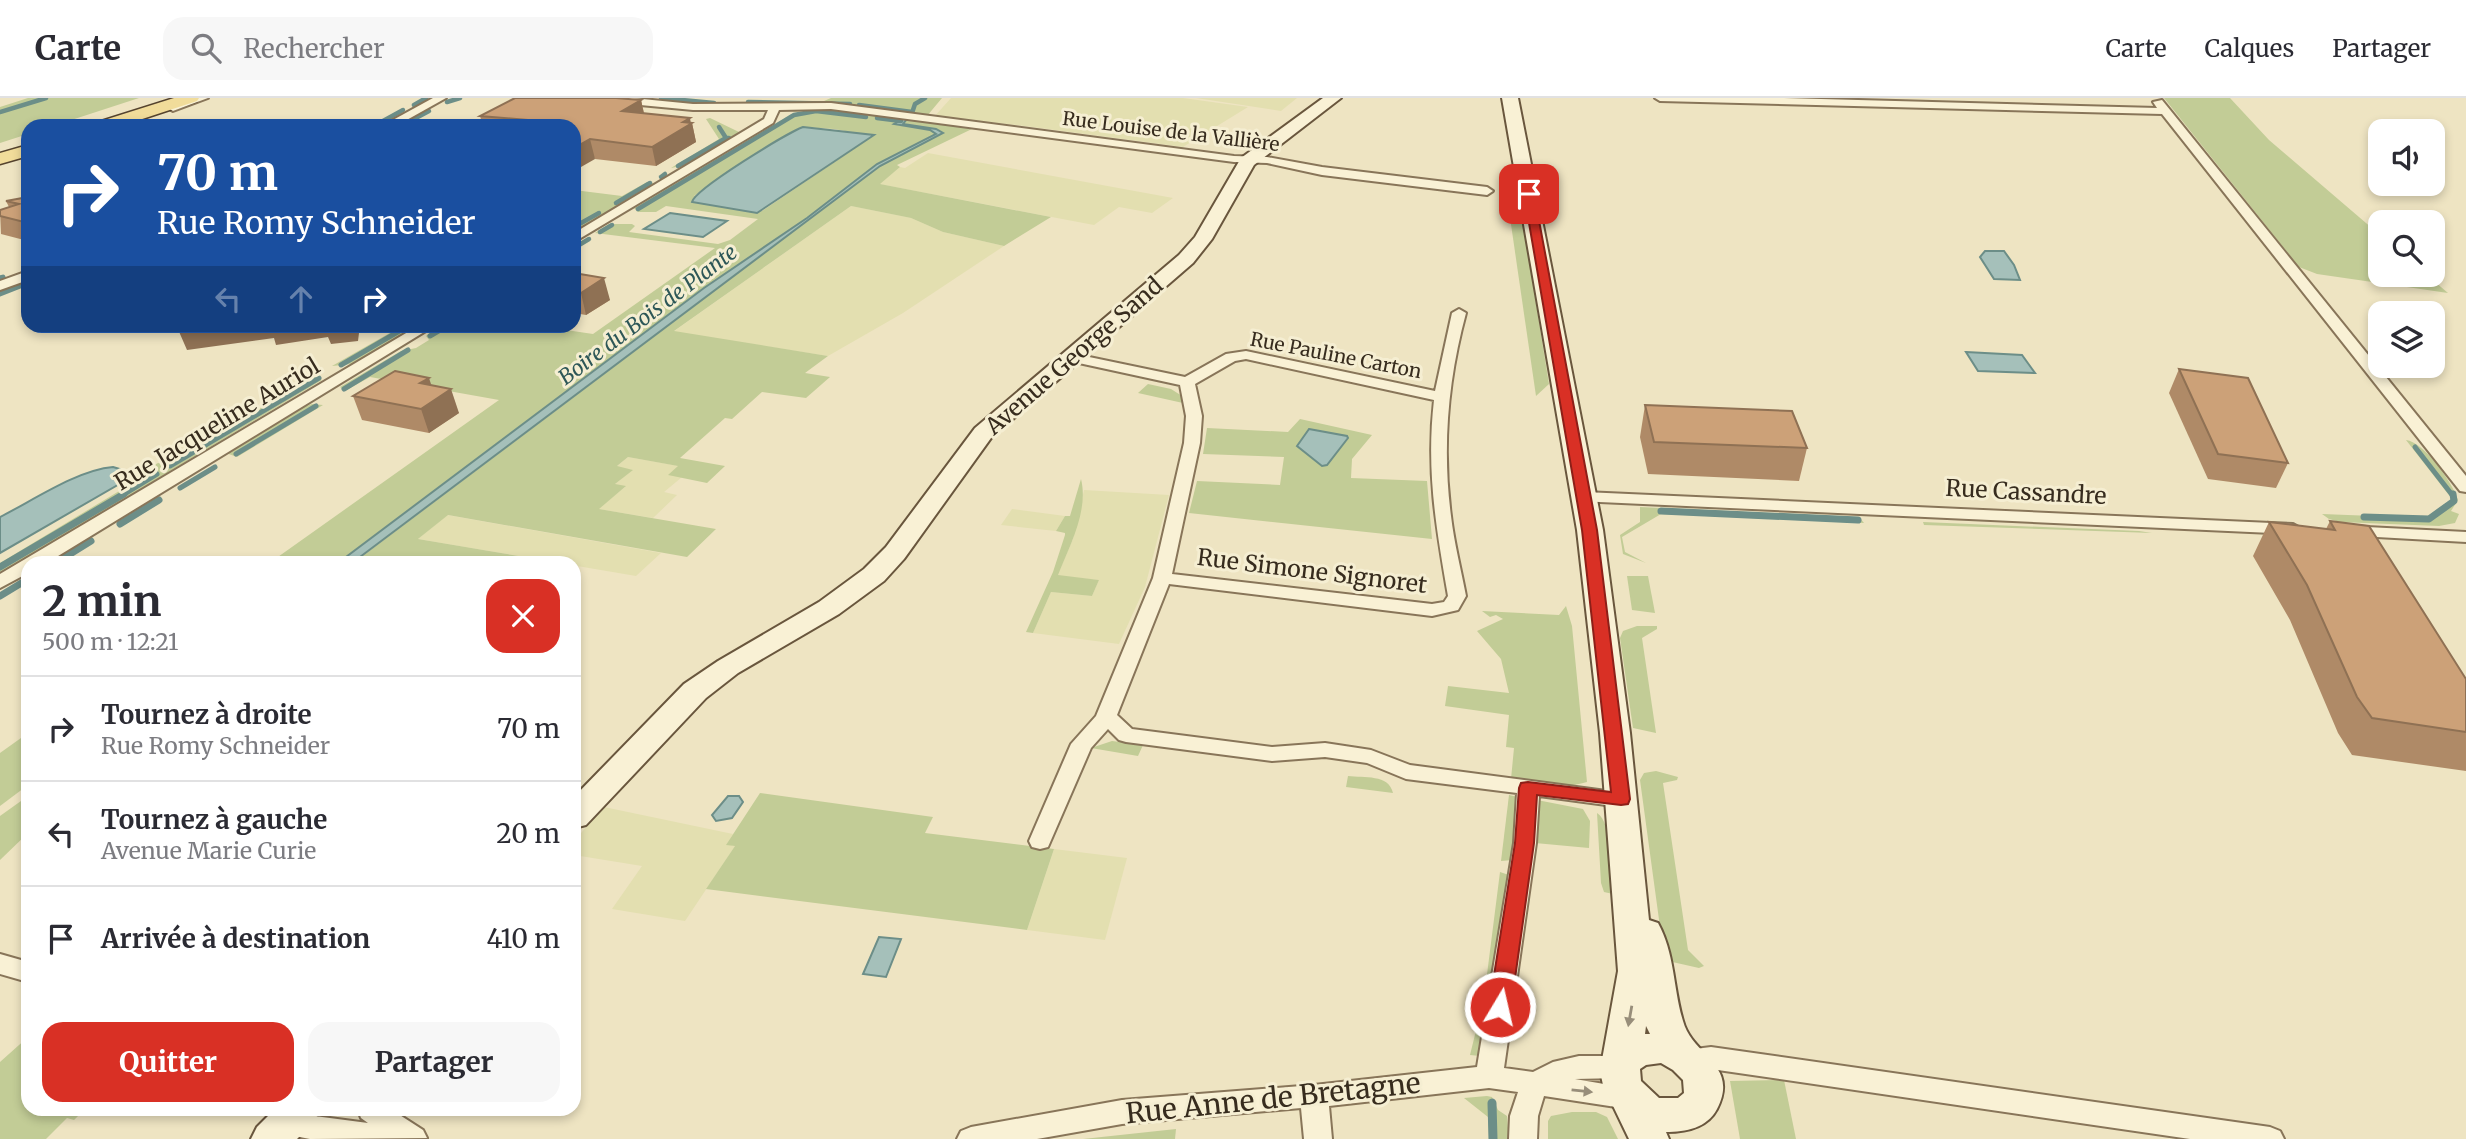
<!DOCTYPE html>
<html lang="fr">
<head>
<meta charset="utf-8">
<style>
	:root { --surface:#fff; --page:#f7f7f7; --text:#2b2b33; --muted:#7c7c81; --line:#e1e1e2; --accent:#d93025 }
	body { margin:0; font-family:Merriweather,serif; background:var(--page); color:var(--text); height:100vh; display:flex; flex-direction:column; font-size:26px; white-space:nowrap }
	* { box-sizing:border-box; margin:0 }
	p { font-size:23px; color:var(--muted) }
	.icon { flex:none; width:38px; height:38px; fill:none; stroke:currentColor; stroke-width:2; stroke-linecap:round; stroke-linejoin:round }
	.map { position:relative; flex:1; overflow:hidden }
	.panel { position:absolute; left:21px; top:458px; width:560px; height:560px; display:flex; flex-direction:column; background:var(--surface); border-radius:21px; box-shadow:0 4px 10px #0003 }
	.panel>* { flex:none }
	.banner { position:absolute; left:21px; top:21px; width:560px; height:214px; border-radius:21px; box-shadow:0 4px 10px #0003; background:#1a4fa0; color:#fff; overflow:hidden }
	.tools { position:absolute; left:2368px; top:21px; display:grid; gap:14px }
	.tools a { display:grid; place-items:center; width:77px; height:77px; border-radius:14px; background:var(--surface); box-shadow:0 4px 10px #0003; font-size:35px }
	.pin { position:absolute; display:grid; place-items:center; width:60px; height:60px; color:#fff; margin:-30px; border-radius:14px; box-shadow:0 4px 10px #0006 }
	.me { position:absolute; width:77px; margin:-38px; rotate:9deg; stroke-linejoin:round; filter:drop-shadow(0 0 5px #0008) }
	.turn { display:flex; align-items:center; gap:24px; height:147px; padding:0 21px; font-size:32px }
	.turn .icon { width:91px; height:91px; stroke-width:2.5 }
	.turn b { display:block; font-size:49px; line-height:60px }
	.lanes { display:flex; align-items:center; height:66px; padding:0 21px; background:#0003; justify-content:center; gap:35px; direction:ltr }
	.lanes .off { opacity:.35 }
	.round { display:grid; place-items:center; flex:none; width:74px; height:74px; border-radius:21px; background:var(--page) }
	.overview { display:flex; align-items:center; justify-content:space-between; height:119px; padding:0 21px }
	h1 { font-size:42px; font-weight:700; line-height:52px }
	.primary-button { display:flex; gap:14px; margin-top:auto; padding:14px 21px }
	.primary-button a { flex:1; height:80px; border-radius:21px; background:var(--accent); color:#fff; font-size:28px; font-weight:700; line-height:80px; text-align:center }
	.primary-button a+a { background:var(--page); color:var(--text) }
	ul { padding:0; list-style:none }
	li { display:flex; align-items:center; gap:21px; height:105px; padding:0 21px; border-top:2px solid var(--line) }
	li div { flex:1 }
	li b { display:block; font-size:26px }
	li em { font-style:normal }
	header { display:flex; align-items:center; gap:42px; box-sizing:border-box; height:98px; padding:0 35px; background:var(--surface); border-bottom:2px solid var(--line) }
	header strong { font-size:33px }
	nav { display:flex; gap:38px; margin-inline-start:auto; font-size:24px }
	.search { width:490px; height:63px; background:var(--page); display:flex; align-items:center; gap:18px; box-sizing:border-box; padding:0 24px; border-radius:21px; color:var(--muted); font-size:26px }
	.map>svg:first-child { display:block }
	.farmland { fill:#e3dfb0 }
	.green { fill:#c2cc96; fill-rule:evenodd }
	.water { fill:#a5c0ba; stroke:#6c8e88; stroke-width:2 }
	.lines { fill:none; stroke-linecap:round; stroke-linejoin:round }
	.stream-far3 { stroke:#6c8e88; stroke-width:4.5 }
	.stream-far2 { stroke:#6c8e88; stroke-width:5 }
	.stream-far1 { stroke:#6c8e88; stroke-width:7 }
	.stream { stroke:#6c8e88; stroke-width:9 }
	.street-casing { stroke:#887559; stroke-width:4 }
	.secondary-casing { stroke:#69563d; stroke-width:4 }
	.primary-casing { stroke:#55432e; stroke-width:3 }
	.street { fill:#f9f1d5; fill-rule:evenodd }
	.secondary { fill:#f9f1d5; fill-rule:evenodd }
	.primary { fill:#f1dc9a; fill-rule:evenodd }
	.wall { fill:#af8a67 }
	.shaded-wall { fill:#8f7154 }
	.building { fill:#cca178; stroke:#8f7154; stroke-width:2 }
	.oneway { fill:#988e7a }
	.route { fill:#d93025; stroke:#8d1f18; stroke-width:2 }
	.labels { text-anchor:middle; stroke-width:6; stroke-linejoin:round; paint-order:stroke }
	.far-street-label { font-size:19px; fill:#372c1e; stroke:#f5eed2 }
	.far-water-label { font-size:21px; font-style:italic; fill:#2d5757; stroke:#f5eed2 }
	.street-label { font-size:23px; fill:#372c1e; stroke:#f5eed2 }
	.near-street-label { font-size:28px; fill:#372c1e; stroke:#f5eed2 }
</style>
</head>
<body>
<header>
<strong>Carte</strong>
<div class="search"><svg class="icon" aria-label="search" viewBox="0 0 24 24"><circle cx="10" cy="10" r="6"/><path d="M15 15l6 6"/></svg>Rechercher</div>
<nav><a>Carte</a><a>Calques</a><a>Partager</a></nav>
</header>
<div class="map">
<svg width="2466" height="1041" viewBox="0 0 2466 1041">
	<rect width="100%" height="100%" fill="#eee4c2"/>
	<!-- farmland -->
	<g class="farmland">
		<polygon points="951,0 1183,0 1248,9 1183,49 1017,27 934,19"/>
		<polygon points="1196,0 1297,0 1281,13"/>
		<polygon points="928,55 1173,100 1152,115 1119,109 1094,127 879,86 900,69 905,70"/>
		<polygon points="851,108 911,120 943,134 1004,148 903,215 828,258 673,234"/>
		<polygon points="628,359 679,368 682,379 664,394 677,397 653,420 598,411 625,389 614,387 632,372 616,369"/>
		<polygon points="1084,392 1169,397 1145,489 1119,546 1033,535 1051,494 1092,498 1099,482 1057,478 1073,441"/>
		<polygon points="1012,411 1065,418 1056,433 1001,427"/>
		<polygon points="447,417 661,455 636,478 418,441"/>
		<polygon points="604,709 733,736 727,746 735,748 685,823 612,811 642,768 574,757 574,743"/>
		<polygon points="1054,751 1127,760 1105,842 1027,832"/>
	</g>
	<!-- green -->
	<g class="green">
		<polygon points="28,0 139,0 53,28 28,28 28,36 0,45 0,9"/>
		<polygon points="831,0 942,0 927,18 832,6 743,7 745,5 824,3"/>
		<polygon points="2164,0 2230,0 2269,42 2380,137 2380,177 2427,177 2448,195 2317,176 2299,169"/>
		<path d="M811,9L902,21L895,24L897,27L930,32L936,36L877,66L807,120L704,190L338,465L268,466L499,302L370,279L345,293L340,289L401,253L416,250L429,242L426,238L438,228H539L593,236L715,150L595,135L609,126H632L635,128L629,134L718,146L730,142L758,121L666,108L656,114H638L634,110L790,17L826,11L791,14ZM803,29L834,31L873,38L762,113L694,98L758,54Z"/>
		<polygon points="710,20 739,34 686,67 671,70 719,41 706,21"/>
		<polygon points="907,21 974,30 897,67 900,69 880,86 1051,119 1004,148 943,134 911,120 851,108 674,233 828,258 805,275 830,279 806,300 762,294 732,321 725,320 680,360 725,368 707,385 668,377 678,368 628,359 617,368 633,372 615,386 626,388 599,411 716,431 687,459 448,417 418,441 548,463 545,466 352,466 880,68 943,35 902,25"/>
		<polygon points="647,84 654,85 574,134 574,92 622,98"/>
		<polygon points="1507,99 1519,100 1549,286 1536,298"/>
		<polygon points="402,228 417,228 352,266 332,268"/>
		<polygon points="314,279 322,282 0,475 0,465 149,375 143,373 158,365 165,366"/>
		<polygon points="1148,286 1171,291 1182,298 1183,305 1138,295"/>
		<polygon points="312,306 323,307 237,359 226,355 301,310"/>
		<polygon points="1300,321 1372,337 1352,361 1351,380 1427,383 1432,441 1189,415 1197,383 1280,387 1284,359 1203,356 1207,330 1288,334"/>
		<path d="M2406,342C2424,344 2452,384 2458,402L2451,413L2459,416L2455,425L2439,428L2340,424L2329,421L2322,416L2425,420L2452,401Z"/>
		<path d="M1081,381C1089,413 1069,449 1058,477L1099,482L1092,498L1051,494L1033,535L1026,534L1053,474L1065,437V435L1056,433L1065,418H1070Z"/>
		<polygon points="1640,409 1853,419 1860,420 1864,425 1661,416 1622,439 1625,454 1646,465 1623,456 1620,437 1640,424"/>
		<polygon points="1923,424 2139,433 2152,435 1924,427"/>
		<polygon points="1627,478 1648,478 1655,515 1632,512"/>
		<path d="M1566,508L1572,528L1587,684C1562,692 1536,684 1511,681L1514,650L1506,649L1509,617L1445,608L1448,588L1509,595L1501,561L1477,533L1503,521L1496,517L1490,519L1482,513L1559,517Z"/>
		<polygon points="1657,528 1657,531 1642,540 1656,635 1633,630 1620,540 1623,533 1637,528"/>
		<polygon points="28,635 28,687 0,708 0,655"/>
		<polygon points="1112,643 1143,647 1138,658 1091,650"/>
		<polygon points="1656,673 1678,679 1677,682 1663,685 1688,852 1704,868 1699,870 1668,863 1663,851 1640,682 1644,675"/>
		<path d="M1348,678C1364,680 1389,676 1393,695L1346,689Z"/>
		<polygon points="760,695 933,719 925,735 1054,751 1027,832 706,791 735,748 726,747"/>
		<polygon points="1509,697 1518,699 1513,762 1501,763"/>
		<polygon points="28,698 28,735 0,762 0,718"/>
		<polygon points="1537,702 1583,711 1590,723 1589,750 1535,745"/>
		<path d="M1597,715C1613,725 1612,777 1613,796L1604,794L1601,785Z"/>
		<polygon points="1500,774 1509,777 1480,958 1470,957 1484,900"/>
		<polygon points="28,939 28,1012 84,1012 74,1022 67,1020 46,1041 0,1041 0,964"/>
		<polygon points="1784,982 1796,1041 1740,1041 1730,983"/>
		<polygon points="1487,998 1492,999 1498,1012 1507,1018 1509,1041 1489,1041 1488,1019 1464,1000"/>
		<polygon points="1572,1014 1596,1014 1607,1019 1618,1041 1548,1041 1548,1023 1551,1018"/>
		<polygon points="1176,1031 1175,1041 1083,1041"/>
	</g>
	<!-- water -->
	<g class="water">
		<polygon points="902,21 907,21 903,26 936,31 943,35 880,68 352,465 338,465 704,190 807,120 877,66 936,36 930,32 894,26"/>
		<path d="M803,29L874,37L757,115L692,104C695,91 787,35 803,29Z"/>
		<polygon points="670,115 727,123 703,139 644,131"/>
		<polygon points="1985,153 2004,153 2014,167 2020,182 1994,181 1980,159"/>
		<polygon points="1966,254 2022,257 2035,275 1978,273"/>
		<polygon points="1309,331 1347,338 1348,340 1327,367 1322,368 1297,348"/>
		<path d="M113,369L133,375L128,381L0,455V419C32,403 77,372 113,369Z"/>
		<polygon points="728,698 739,698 743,704 732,720 716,723 712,717"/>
		<polygon points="879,839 901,841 886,879 863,876"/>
	</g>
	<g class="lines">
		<!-- stream-far3 -->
		<g class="stream-far3">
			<polyline points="661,0 714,5"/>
			<polyline points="447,4 460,0"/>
			<polyline points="748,4 850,6"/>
			<polyline points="414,7 426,0"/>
			<polyline points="859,7 912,14"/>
			<polyline points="0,14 46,0"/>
			<polyline points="912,15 915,6 925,0"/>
			<polyline points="877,20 901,23"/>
			<polyline points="383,23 403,12"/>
			<polyline points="401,28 429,13"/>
			<polyline points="719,29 726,40 729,40"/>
			<polyline points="678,68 726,40"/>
			<polyline points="661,79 665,76"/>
			<polyline points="616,105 650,85"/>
			<polyline points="638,111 794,17 816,13 866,19"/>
			<polyline points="574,129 599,115"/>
			<polyline points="600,134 612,127"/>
			<polyline points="574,150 589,141"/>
		</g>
		<!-- stream-far2 -->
		<g class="stream-far2">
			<polyline points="0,180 3,179"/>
			<polyline points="0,196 28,185"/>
			<polyline points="430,238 447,228"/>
			<polyline points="341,267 408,228"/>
			<polyline points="344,291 408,252"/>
			<polyline points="2415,349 2453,398"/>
			<polyline points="236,356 316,308"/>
			<polyline points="170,368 319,280"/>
			<polyline points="180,390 215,369"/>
			<polyline points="121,398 157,376"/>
		</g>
		<!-- stream-far1 -->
		<g class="stream-far1">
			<polyline points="1661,413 1858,422"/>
			<polyline points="2364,419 2429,421 2454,403 2453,396"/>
			<polyline points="120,426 159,402"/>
			<polyline points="54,466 91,443"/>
			<polyline points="0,469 124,396"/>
			<polyline points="0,498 28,481"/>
		</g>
		<!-- stream -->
		<polyline class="stream" points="1492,1005 1493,1041"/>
		<defs>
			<g id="street">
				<polygon points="192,0 208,0 173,13 168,10"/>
				<polygon points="433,0 446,0 396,28 382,28"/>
				<polygon points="593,0 632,0 693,6 831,5 1234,58 1267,59 1322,69 1487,89 1493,93 1487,97 1322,77 1267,65 1234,64 831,11 779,12 773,25 574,144 574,135 764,21 768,12 693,12 598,3"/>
				<polygon points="1655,0 1784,0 2157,10 2153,4 2162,2 2466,378 2466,394 2460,393 2162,16 1660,3"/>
				<polygon points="28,173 28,182 0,192 0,183"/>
				<path d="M1459,211L1466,215C1448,281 1442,350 1451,418C1454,445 1461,471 1466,498L1458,512L1432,518L1169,486L1117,617L1132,631L1272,649L1325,645L1371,652L1410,667L1629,696L1632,701L1629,706L1621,709L1539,698L1536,745L1504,970L1533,974L1553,964L1579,958H1620L1629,961L1633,969L1629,977L1620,980L1575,981L1639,992L1643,1000L1639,1008L1629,1011L1544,998L1538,1018L1537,1041H1509L1510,1018L1518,994L1489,990L1329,1008L1332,1041H1304L1301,1010L1122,1026L1037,1041H957L961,1033L971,1029L1122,1002L1314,987L1477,969L1514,745L1517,695L1406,681L1367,665L1325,659L1272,663L1126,644L1119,642L1108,631L1091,650L1048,749L1040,751L1032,749L1029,743L1071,646L1096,618L1153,480L1184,345L1186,318L1180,287L1065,262L1063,259L1065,256L1070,255L1185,279L1226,256L1246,253L1435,293L1452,215ZM1246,261L1434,302C1426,372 1436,429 1448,498L1444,504L1432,506L1172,476L1200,345L1202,318L1195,286L1235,263Z"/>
				<polygon points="418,228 434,228 45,466 28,466 28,475 0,490 0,476"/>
				<polygon points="1584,394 2293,426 2302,431 2293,436 1578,403 1575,399"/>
				<polygon points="2347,428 2466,434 2466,444 2341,437 2338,433 2341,429"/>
				<polygon points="0,856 28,864 28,884 0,876"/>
				<polygon points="1711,949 2270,1029 2280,1033 2284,1041 2190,1041 1711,971 1688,972 1679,969 1675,961 1679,953"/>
				<polygon points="358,1012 392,1012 423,1032 427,1040 310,1041 274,1034 270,1026 274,1018 284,1014 368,1025 361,1020"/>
			</g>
			<g id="secondary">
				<polygon points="1323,0 1341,0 1254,67 1212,141 1193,165 991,340 904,461 884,483 839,516 738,575 706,600 586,727 574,730 574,699 684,586 718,563 819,504 864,471 886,449 975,330 1179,157 1195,139 1241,60"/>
				<path d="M1502,0H1518L1603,432L1630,635L1649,822L1658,825C1675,856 1673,890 1683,923C1692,958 1740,966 1717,1011C1707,1030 1686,1034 1666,1034L1669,1041H1629L1603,987L1600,973L1618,873L1600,635L1577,432ZM1646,928L1650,936H1645ZM1661,965L1673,972L1683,982L1684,995L1678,1000H1659L1641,983L1640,971L1646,967Z"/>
				<polygon points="274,1012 320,1012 314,1024 297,1041 251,1041 257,1029"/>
			</g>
			<g id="primary">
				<polygon points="174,0 199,0 197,3 121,28 95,28 98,24"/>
				<polygon points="28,47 28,58 0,66 0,55"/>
			</g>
		</defs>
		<!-- street casing -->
		<use href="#street" class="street-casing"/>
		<!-- secondary casing -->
		<use href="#secondary" class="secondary-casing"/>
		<!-- primary casing -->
		<use href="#primary" class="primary-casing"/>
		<!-- street -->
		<use href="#street" class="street"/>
		<!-- secondary -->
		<use href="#secondary" class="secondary"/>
		<!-- primary -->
		<use href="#primary" class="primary"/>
	</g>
	<!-- wall -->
	<g class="wall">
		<polygon points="641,2 644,15 692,25 696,44 656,68 595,61 574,28 483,28 480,18"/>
		<polygon points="28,99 28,143 1,136 0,112 9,109 6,103"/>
		<polygon points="574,175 610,202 586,217 574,215"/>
		<polygon points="2179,271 2288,365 2276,390 2208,381 2169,295"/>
		<polygon points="432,288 459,315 429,335 362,322 353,298"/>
		<polygon points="1645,307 1807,350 1799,383 1648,376 1640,339"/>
		<polygon points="2330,423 2466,581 2466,673 2352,657 2338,635 2290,522 2253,458 2269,424 2326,431"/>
	</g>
	<!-- shaded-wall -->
	<g class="shaded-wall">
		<polygon points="641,2 645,21 622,13"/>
		<polygon points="690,20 691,26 692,25 696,44 656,68 652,49"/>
		<polygon points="590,41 595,61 574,73 574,50"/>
		<polygon points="28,122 28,133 24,124"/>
		<polygon points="604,180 610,202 586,217 581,195"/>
		<polygon points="190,228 375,228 374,233 359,235 358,243 331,246 328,239 276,247 274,240 187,252 177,229"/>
		<polygon points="429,280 436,301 451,291 459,315 429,335 421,311 420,285"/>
	</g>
	<!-- building -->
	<g class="building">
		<polygon points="515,0 616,0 641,2 622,13 690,20 683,24 692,25 652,49 590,41 574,50 574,28 530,28 539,23 480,18"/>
		<polygon points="28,99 28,122 24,124 0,118 0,112 19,106 6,103"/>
		<polygon points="574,175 604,180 581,195 574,194"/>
		<polygon points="2179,271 2248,280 2288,365 2218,356"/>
		<polygon points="395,273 429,280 420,285 451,291 421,311 353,298"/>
		<polygon points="1645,307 1792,313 1807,350 1654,344"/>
		<polygon points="2330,423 2369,428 2466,581 2466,634 2372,620 2357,599 2307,487 2269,424 2335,432"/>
	</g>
	<!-- one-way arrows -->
	<defs><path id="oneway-solid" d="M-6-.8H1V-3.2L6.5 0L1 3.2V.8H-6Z" transform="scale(1.75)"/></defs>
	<g class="oneway">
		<use href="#oneway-solid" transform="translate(1630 918) rotate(100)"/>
		<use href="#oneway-solid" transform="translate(1582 993) rotate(6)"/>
	</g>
	<!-- route -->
	<polygon class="route" points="1529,93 1534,96 1597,432 1630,701 1628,706 1621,707 1537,697 1534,745 1511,909 1507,915 1500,918 1492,915 1489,909 1515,745 1519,690 1521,685 1528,684 1611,694 1582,432 1524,96"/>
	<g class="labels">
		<!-- far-street labels -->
		<g class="far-street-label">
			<text transform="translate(1171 33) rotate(7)" y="7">Rue Louise de la Vallière</text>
			<text transform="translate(1336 257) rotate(11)" y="7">Rue Pauline Carton</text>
		</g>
		<!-- far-water labels -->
		<g class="far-water-label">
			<text transform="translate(648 217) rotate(-37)" y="7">Boire du Bois de Plante</text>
		</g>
		<!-- street labels -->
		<g class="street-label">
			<text transform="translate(1074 258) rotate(-41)" y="8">Avenue George Sand</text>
			<text transform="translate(217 326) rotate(-31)" y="8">Rue Jacqueline Auriol</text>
			<text transform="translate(2026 394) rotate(3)" y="8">Rue Cassandre</text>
			<text transform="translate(1312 473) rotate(7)" y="8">Rue Simone Signoret</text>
		</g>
		<!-- near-street labels -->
		<g class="near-street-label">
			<text transform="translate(1273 1000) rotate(-6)" y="10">Rue Anne de Bretagne</text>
		</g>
	</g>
</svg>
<div class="tools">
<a><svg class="icon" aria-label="sound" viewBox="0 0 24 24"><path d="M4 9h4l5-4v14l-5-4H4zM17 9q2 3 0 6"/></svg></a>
<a><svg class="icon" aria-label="search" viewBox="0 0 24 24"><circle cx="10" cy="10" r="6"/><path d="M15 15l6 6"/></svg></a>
<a><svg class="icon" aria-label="layers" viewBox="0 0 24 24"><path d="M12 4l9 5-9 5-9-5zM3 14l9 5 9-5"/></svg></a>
</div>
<div class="pin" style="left:1529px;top:96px;background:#d93025"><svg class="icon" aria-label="arrive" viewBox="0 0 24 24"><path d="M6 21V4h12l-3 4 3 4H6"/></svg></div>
<svg class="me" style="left:1500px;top:909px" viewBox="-20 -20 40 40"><circle r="17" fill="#d93025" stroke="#fff" stroke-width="3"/><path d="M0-11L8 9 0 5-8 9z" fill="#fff"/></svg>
<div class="banner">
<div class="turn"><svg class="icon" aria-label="right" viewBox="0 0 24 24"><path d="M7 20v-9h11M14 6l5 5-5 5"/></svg><div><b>70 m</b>Rue Romy Schneider</div></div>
<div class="lanes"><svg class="icon off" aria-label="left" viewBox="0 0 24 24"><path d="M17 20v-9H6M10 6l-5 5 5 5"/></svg><svg class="icon off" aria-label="ahead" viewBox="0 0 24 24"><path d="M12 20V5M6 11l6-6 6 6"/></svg><svg class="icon" aria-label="right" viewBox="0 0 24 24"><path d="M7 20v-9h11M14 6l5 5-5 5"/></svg></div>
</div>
<section class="panel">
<div class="overview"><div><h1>2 min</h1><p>500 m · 12:21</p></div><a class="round" style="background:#d93025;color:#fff"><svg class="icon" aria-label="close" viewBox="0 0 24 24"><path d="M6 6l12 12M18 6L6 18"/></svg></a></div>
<ul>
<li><svg class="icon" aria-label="right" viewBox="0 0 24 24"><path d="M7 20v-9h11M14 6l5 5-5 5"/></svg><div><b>Tournez à droite</b><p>Rue Romy Schneider</p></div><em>70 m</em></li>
<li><svg class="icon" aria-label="left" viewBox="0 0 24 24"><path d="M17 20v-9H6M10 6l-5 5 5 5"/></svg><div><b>Tournez à gauche</b><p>Avenue Marie Curie</p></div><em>20 m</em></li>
<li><svg class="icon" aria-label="arrive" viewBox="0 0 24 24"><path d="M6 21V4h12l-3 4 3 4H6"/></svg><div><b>Arrivée à destination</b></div><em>410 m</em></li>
</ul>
<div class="primary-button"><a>Quitter</a><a>Partager</a></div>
</section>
</div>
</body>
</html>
